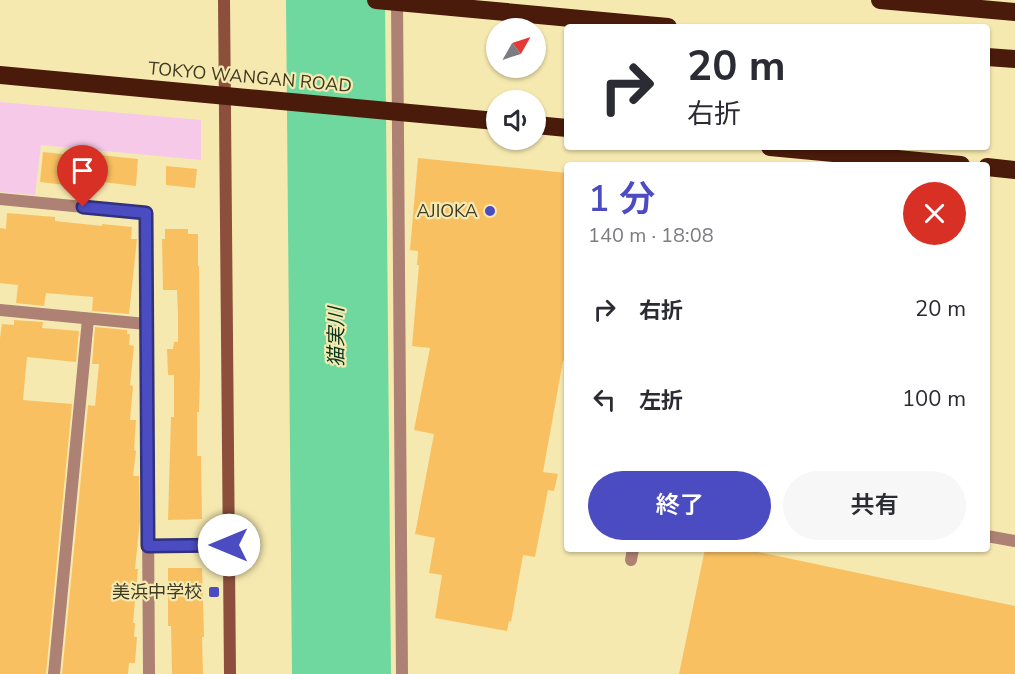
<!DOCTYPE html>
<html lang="ja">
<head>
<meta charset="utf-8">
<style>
	:root { --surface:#fff; --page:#f7f7f7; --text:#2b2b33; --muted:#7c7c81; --accent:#4c4cc2 }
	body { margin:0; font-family:"Nunito Sans","Noto Sans JP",sans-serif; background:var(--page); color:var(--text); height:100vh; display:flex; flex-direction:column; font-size:22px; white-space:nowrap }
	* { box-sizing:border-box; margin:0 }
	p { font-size:20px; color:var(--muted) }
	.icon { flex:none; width:33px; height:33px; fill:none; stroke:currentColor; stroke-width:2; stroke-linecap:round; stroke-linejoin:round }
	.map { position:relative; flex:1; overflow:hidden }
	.drawer { position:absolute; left:564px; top:162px; width:426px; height:390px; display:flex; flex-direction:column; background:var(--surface); border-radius:6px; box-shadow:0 2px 4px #0004 }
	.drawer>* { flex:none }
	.top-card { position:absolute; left:564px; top:24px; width:426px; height:126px; border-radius:6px; box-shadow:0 2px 4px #0004; background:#fff; color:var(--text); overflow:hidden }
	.needle { width:39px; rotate:51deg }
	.fabs { position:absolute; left:486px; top:18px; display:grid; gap:12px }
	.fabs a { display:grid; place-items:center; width:60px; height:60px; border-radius:50%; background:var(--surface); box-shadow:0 2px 4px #0004; font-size:30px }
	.pin { position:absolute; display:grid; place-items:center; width:51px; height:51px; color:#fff; margin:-62px -26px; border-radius:50% 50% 50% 0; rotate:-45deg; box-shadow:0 0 6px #0007 }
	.pin .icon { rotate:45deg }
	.me { position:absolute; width:66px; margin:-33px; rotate:270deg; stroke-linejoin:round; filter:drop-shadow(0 0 4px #0008) }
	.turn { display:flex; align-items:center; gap:21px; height:126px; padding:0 24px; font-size:27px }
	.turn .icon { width:78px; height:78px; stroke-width:2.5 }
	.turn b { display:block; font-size:42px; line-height:51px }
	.round { display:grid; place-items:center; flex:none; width:63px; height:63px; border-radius:32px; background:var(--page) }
	.summary { display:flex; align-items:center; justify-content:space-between; height:102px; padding:0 24px }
	h1 { font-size:36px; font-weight:600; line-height:45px; color:var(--accent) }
	.cta { display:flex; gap:12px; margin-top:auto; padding:12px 24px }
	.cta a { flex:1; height:69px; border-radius:36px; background:var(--accent); color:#fff; font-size:24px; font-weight:600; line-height:69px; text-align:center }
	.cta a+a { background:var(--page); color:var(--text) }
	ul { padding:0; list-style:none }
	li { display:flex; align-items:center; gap:18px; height:90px; padding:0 24px }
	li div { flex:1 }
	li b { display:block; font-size:22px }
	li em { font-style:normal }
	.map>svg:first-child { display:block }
	.green { fill:#f6c9e9 }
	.water { fill:#6fd89e }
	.building { fill:#f9c062 }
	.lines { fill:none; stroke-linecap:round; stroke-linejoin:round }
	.street { stroke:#ad8174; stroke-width:12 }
	.secondary { stroke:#8c4f3c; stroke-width:12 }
	.highway { stroke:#4a1a0b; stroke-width:18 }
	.highway-bridge { stroke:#4a1a0b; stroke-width:18 }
	.route-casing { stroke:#31317e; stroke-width:15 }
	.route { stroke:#4c4cc2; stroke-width:10 }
	.poi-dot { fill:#4c4cc2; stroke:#f6e9b0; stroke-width:2 }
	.labels { text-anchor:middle; stroke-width:4.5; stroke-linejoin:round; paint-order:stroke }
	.street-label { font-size:18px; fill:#3e3922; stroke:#f6e9b0 }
	.poi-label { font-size:18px; fill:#3e3922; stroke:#f6e9b0; text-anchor:end }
	.water-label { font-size:20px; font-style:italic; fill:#06361f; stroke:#f6e9b0 }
</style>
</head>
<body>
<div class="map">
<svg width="1015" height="674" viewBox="0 0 1015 674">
	<rect width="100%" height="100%" fill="#f6e9b0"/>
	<!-- green -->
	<polygon class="green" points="0,102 201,120 201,160 41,145 35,195 0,192"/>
	<!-- water -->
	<polygon class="water" points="286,0 385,0 391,674 292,674"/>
	<!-- building -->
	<g class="building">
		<polygon points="43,152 80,156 80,153 138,159 136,186 102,182 101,189 40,182"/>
		<polygon points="418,158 567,173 567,361 563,361 543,472 558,474 554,491 548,490 535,557 523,555 511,622 509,621 507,631 435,618 442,575 429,573 435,538 415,534 434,434 414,430 430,348 412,346 419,265 417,265 418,251 410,250"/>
		<polygon points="166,166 197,169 195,188 166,185"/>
		<polygon points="7,213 55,217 55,221 102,226 102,224 132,227 131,239 137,239 129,314 92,311 93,297 46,293 44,306 16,303 18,285 0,283 0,228 6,229"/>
		<polygon points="165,229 188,229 188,234 198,234 198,266 199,266 200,375 199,412 197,412 197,456 201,456 202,519 168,520 171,417 174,417 174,375 168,375 167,349 173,349 174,342 178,342 178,314 177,290 163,290 162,239 165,239"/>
		<polygon points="14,320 43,322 42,328 79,331 76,362 27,357 23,400 72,404 46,674 0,674 0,338 2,324 14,325"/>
		<polygon points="95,327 127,330 127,334 130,334 129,345 134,346 130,385 133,386 130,420 136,420 134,450 136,451 133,476 139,476 140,520 135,569 138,569 133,623 135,623 134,637 137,637 135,663 129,663 128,674 62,674 88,405 95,406 99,364 92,364"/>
		<polygon points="705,549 744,549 1015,606 1015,674 679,674"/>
		<polygon points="168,568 202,568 204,637 202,637 203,674 172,674 171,626 168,626"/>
	</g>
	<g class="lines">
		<!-- street -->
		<g class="street">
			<polyline points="397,0 402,674"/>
			<polyline points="0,199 146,213 149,674"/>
			<polyline points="0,310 146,324"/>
			<polyline points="987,536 1015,541"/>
			<polyline points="148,546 229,545"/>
			<polyline points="631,560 633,549"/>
			<polyline points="54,674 88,319"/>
		</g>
		<!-- secondary -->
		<polyline class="secondary" points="224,0 230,674"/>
		<!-- highway -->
		<g class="highway">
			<polyline points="880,0 1015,12"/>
			<polyline points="987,57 1015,59"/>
			<polyline points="536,125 567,128"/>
			<polyline points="770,147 961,165"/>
			<polyline points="987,167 1015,170"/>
		</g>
		<!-- highway-bridge -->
		<g class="highway-bridge">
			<polyline points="376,0 668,27"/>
			<polyline points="0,75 496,121"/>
		</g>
	</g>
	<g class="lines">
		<defs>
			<polyline id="route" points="83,207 146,213 148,546 229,545"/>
		</defs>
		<!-- route casing -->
		<use href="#route" class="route-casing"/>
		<!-- route -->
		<use href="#route" class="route"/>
	</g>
	<!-- markers -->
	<g class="poi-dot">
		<circle cx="490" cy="211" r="6"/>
		<rect x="208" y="586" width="12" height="12" rx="3"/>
	</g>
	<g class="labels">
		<!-- street labels -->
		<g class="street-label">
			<text transform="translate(250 77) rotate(5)" y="6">TOKYO WANGAN ROAD</text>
		</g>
		<!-- poi labels -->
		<g class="poi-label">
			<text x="478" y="217">AJIOKA</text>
			<text x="202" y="598">美浜中学校</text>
		</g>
		<!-- water labels -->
		<g class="water-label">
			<text transform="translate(336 337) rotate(-90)" y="7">猫実川</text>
		</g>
	</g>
</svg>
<div class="fabs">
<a><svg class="needle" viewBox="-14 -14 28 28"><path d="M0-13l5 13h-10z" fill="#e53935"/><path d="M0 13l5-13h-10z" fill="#7c7c81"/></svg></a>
<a><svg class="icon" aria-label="sound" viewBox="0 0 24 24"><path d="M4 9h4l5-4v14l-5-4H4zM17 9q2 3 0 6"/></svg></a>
</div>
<div class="pin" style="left:83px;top:207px;background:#d93025"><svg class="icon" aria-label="arrive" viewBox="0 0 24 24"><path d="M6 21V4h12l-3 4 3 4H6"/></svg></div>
<svg class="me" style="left:229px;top:545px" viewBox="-20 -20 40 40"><circle r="19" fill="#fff"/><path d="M0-13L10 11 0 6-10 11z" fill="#4c4cc2"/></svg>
<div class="top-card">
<div class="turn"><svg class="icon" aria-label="right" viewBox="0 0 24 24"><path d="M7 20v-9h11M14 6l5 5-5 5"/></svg><div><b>20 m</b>右折</div></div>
</div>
<section class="drawer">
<div class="summary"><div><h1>1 分</h1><p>140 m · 18:08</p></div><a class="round" style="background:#d93025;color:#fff"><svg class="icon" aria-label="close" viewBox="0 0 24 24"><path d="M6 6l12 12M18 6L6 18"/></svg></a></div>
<ul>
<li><svg class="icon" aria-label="right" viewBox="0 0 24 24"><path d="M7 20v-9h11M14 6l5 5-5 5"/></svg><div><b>右折</b></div><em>20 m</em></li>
<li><svg class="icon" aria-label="left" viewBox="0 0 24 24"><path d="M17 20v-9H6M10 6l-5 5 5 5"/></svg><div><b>左折</b></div><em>100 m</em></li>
</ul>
<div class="cta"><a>終了</a><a>共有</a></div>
</section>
</div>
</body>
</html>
